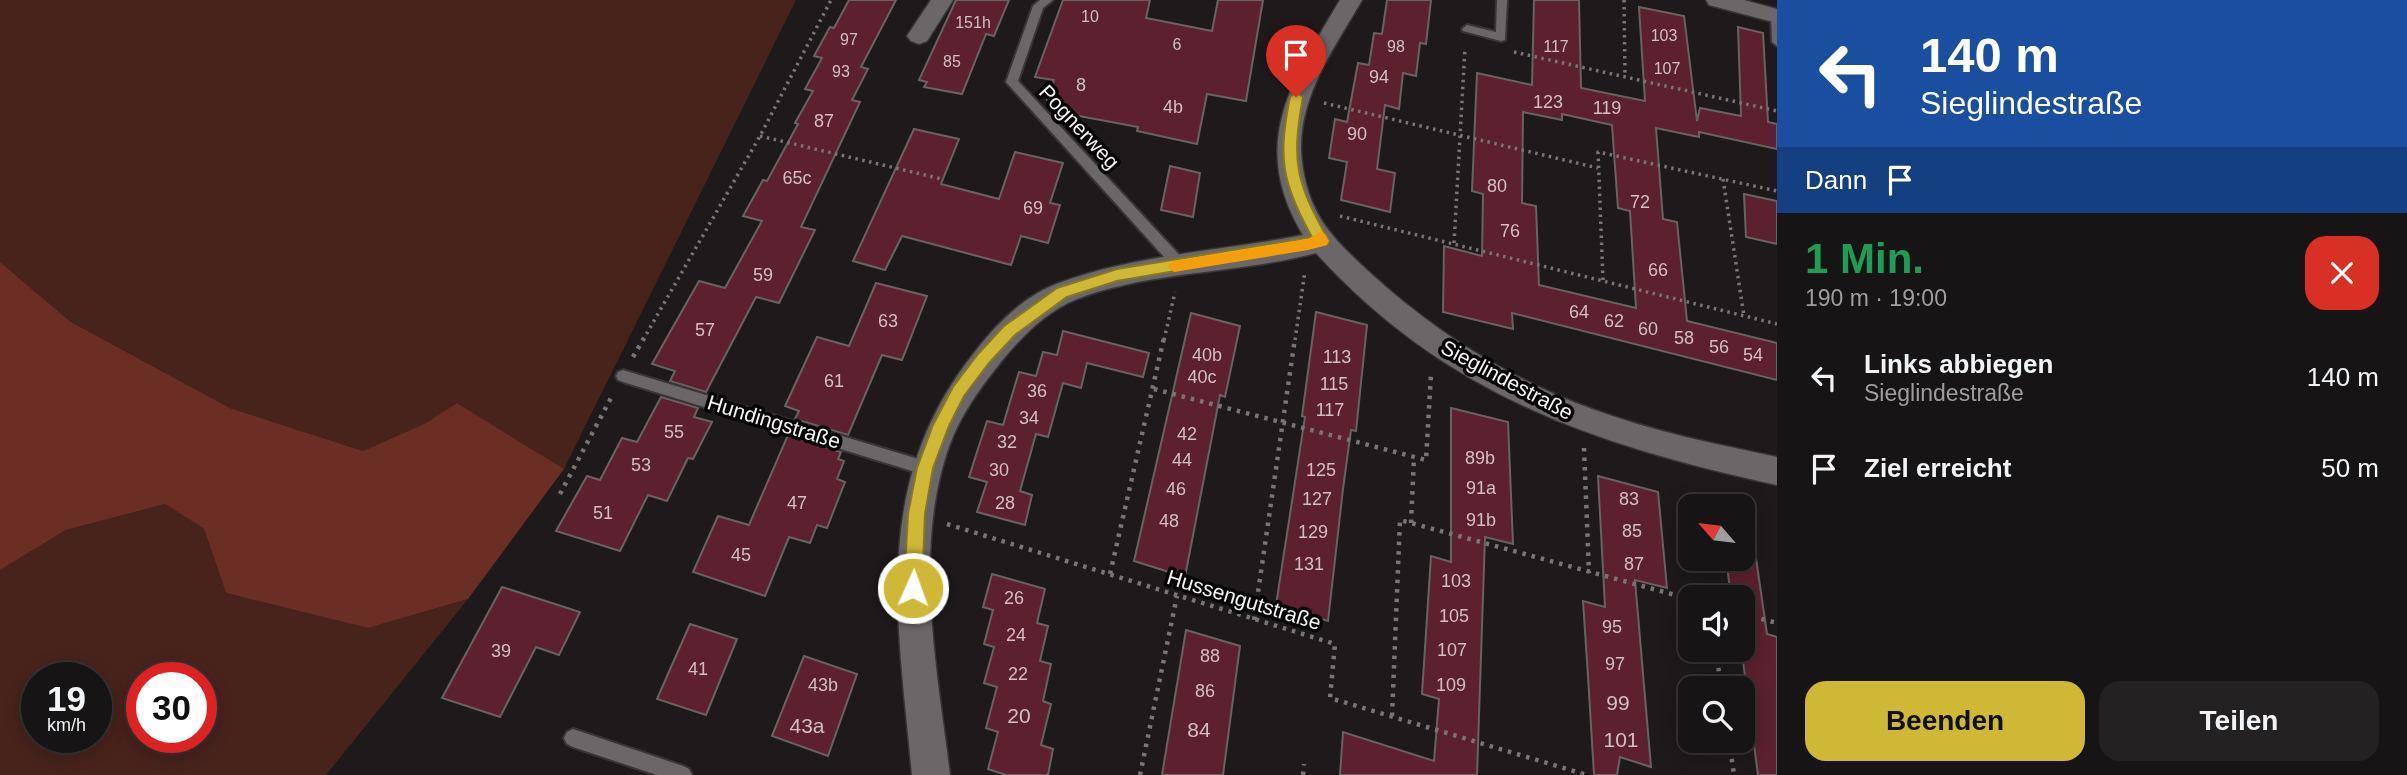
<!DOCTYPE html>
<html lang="de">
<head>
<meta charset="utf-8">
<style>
	:root { --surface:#161415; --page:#232122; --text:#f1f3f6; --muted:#9e9ea0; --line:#353334; --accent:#d0b837 }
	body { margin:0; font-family:Helvetica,sans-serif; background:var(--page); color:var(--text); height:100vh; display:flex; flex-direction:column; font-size:26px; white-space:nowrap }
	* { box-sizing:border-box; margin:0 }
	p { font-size:23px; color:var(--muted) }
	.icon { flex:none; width:38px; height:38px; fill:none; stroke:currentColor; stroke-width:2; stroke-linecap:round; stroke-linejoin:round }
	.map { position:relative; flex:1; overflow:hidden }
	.panel { display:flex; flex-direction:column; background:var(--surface); width:630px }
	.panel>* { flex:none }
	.top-card { background:#1a4fa0; color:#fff; overflow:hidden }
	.needle { width:46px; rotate:298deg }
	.buttons { position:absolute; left:1678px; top:494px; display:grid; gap:14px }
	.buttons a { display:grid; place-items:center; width:77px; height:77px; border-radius:14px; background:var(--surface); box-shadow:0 4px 18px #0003,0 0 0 2px var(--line); font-size:35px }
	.speed { position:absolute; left:21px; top:662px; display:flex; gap:14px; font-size:35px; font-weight:700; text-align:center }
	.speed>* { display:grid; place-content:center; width:91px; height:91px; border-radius:50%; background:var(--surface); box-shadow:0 4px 18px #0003,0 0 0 2px var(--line); line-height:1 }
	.speed small { font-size:18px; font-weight:400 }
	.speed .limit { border:10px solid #d22; background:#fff; color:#111 }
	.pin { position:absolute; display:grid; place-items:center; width:60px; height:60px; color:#fff; margin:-72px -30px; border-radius:50% 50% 50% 0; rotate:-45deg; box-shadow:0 0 7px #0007 }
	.pin .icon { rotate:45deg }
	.me { position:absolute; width:77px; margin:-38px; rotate:2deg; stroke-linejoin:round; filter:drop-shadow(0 0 5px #0008) }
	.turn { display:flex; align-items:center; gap:24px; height:147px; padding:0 28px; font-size:32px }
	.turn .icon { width:91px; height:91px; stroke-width:2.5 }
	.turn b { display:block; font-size:49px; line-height:60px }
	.then { display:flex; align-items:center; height:66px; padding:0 28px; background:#0003; gap:14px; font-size:26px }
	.round { display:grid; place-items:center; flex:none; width:74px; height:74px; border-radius:21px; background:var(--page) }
	.headline { display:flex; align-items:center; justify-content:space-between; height:119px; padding:0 28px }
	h1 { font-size:42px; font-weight:700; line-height:52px; color:#1e9e55 }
	.primary-button { display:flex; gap:14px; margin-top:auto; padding:14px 28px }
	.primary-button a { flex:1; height:80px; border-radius:21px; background:var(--accent); color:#111; font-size:28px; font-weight:700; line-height:80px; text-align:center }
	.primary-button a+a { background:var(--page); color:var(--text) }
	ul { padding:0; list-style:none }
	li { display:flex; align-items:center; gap:21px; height:91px; padding:0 28px }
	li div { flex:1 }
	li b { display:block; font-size:26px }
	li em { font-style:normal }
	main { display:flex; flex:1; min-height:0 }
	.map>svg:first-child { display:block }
	.green { fill:#47231c; fill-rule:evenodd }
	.forest { fill:#6a2e24 }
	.building { fill:#5c202e; stroke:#686263; stroke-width:2; fill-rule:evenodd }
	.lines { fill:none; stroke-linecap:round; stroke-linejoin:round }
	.service-casing { stroke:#383537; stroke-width:4 }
	.minor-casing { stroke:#383537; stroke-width:3 }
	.path-far1 { stroke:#797577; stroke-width:3.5; stroke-dasharray:2.5 4.5; stroke-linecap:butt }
	.path { stroke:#797577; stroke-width:4.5; stroke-dasharray:3.5 6; stroke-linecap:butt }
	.service { fill:#6b6668; fill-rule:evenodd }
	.minor { fill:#6b6668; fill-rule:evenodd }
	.route { fill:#d0b837; stroke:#877824; stroke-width:2 }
	.slow { fill:#f59e0b }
	.labels { text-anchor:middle; stroke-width:7; stroke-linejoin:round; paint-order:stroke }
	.far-number-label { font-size:16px; fill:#d0bfc3 }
	.number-label { font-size:18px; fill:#d0bfc3 }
	.street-label { font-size:21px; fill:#f7f4f5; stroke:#070606 }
	.near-number-label { font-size:21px; fill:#d0bfc3 }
</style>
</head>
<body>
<main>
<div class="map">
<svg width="1777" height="775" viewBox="0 0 1777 775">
	<rect width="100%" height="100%" fill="#1e1a1c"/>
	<!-- green -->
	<g class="green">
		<polygon points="0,0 796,0 564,469 457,403 426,423 363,451 230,408 71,322 0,262"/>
		<path d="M165,504L204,529L226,593L368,628L468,599L326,775H0V570L66,530ZM37,677H96V737H37ZM142,677H201V737H142Z"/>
	</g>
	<!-- forest -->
	<polygon class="forest" points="0,262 71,322 230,408 363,451 426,423 457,403 564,469 468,599 368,628 226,593 204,529 165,504 66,530 0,570"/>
	<!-- building -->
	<g class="building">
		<polygon points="849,0 896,0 861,67 868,69 852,100 860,102 801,227 815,230 779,303 756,297 706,392 670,381 675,371 652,364 699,281 725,288 762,221 743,216 763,180 767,181 798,124 795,123 813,91 805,89 822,58 814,56 830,27 834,28"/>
		<polygon points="956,0 1009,0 994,36 986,34 962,94 924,87 927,82 919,80"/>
		<polygon points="1063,0 1150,0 1146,18 1212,31 1218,0 1263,0 1246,101 1207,94 1197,144 1137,131 1138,127 1058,112 1047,100 1054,80 1035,77"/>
		<polygon points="1387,0 1431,0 1426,44 1420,43 1416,76 1403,73 1399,109 1385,105 1377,169 1395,173 1390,212 1341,200 1347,162 1329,158 1335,119 1347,122 1358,63 1369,65 1374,33 1382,34"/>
		<path d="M1534,0H1579L1581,88L1645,101L1639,7L1684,16L1697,121L1700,108L1741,116L1738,27L1763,33L1768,122L1777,124V149L1699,132V137L1656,128L1663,219L1677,222L1687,321L1777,343V380L1512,313L1513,329L1443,312L1444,246L1482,256L1483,194L1472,191L1477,73L1532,85ZM1523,112L1562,120V114L1612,125L1618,208L1630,211L1636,308L1539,285L1536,206L1522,203Z"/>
		<polygon points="914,129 959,139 941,184 999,199 1015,152 1063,163 1050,203 1060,205 1048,243 1021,236 1011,265 902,236 885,270 853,261"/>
		<polygon points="1170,166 1200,173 1193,217 1161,210"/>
		<polygon points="1744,194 1777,201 1777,244 1746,237"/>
		<polygon points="876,283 927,296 902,360 882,355 848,435 795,419 799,411 785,406 817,337 849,346"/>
		<polygon points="1316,312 1367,325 1356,431 1351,430 1343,489 1328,621 1276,605 1305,417 1302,416"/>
		<polygon points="1191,313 1240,326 1225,397 1220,395 1185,577 1134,561"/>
		<polygon points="1063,331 1149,353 1143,377 1087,363 1081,388 1063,383 1048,437 1036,434 1020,491 1032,495 1025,525 977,512 987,482 969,477 987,421 1003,425 1019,372 1036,376 1043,352 1057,355"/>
		<polygon points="661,397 698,408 694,417 712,422 693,459 688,458 667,501 648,495 620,551 556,531 587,476 600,480 622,438 637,442"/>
		<polygon points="1451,408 1508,422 1513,544 1485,537 1477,775 1340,775 1343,732 1434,761 1439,699 1422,694 1431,556 1451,562"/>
		<polygon points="788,435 841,452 838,459 844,461 837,479 845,482 827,528 817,525 810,543 789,537 765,596 693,572 718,516 749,525"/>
		<polygon points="1598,476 1658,492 1667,588 1635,580 1651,767 1620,757 1617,775 1594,775 1588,676 1583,601 1605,607"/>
		<polygon points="1726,558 1756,558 1767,634 1777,637 1777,775 1758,775 1743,661 1743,597 1731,597"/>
		<polygon points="992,574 1045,589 1037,623 1048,626 1040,661 1051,664 1043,701 1051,704 1041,745 1053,749 1048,775 1006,775 988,769 998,732 986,728 997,687 984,683 994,647 984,644 993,610 983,607"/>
		<polygon points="502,587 580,612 559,655 536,647 500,717 442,698"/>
		<polygon points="690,624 737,639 706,715 657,699"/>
		<polygon points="1186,630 1240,646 1223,775 1162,775"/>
		<polygon points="804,656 857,674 828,756 772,736"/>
	</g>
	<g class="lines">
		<defs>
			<g id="service">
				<polygon points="1040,0 1053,0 1043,8 1018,81 1185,261 1186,265 1185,269 1175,269 1006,82 1033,6"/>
				<polygon points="1497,0 1507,0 1505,40 1501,41 1463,31 1462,29 1467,25 1496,32"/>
				<polygon points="1776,13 1777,13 1777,46 1772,42 1771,16"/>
				<polygon points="623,370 925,461 930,463 932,468 930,473 925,475 623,382 618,380 616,376 618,372"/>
				<polygon points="573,729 683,766 689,769 692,775 657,775 573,747 567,744 564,738 567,732"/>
			</g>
			<g id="minor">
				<polygon points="931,0 953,0 927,41 919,44 911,41 907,36"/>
				<path d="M1340,0H1362C1335,47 1300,94 1301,150C1302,172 1308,197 1319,216C1331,237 1351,255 1368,271C1433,331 1509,379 1592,409C1652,431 1715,444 1777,457V485C1595,445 1445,395 1316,253C1238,274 1154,270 1077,299C1046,311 1017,341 997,367C978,391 961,415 950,444C912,548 937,668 950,775H912C898,621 870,484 974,353C995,325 1025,295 1059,283C1137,254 1222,251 1303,235C1248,143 1292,81 1340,0Z"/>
				<polygon points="1706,0 1744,0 1777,9 1777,23 1709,5"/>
			</g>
		</defs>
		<!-- service casing -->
		<use href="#service" class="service-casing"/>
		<!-- minor casing -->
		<use href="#minor" class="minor-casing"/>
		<!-- path-far1 -->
		<g class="path-far1">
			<polyline points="1624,0 1625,76"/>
			<polyline points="1514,52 1777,111"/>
			<polyline points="1324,103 1598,168"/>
			<polyline points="760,136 942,179"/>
			<polyline points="1723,179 1744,316"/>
			<polyline points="1340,216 1777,324"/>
			<polyline points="1454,243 1465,48"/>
			<polyline points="1603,280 1598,152 1777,191"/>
			<polyline points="643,340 760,136 831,0"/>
			<polyline points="1164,340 1175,292"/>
			<polyline points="1295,340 1305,271"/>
		</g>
		<!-- path -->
		<g class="path">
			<polyline points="633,357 644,338"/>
			<polyline points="1154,389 1426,460 1431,374"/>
			<polyline points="1584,448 1589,573"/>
			<polyline points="560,494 612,396"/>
			<polyline points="1411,523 1414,457"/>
			<polyline points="947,524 1335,644 1330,698 1587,775"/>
			<polyline points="1110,574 1164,338"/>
			<polyline points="1743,614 1777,623"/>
			<polyline points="1254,620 1295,338"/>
			<polyline points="1716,649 1721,688"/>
			<polyline points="1392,716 1400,520 1690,599"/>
			<polyline points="1729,740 1734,775"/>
			<polyline points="1140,775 1177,596"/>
			<polyline points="1303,775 1304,764"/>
		</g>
		<!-- service -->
		<use href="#service" class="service"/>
		<!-- minor -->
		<use href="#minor" class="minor"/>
	</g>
	<!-- route -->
	<path class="route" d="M1296,92L1303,97C1291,163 1296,182 1329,241L1327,245L1117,281L1067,297L1015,335L989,363L964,396L949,426L933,468L925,514L922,588L919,594L913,597L907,594L904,588L908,514L917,468L933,425L953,387L978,354L1004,326L1057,288L1117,269L1312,237C1281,182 1278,157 1290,97Z"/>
	<!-- slow -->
	<polygon class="slow" points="1320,232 1325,234 1329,241 1327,245 1308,250 1174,272 1167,266 1174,261 1308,239"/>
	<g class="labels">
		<!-- far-number labels -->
		<g class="far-number-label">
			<text x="1090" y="22">10</text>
			<text x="973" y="28">151h</text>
			<text x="1664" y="41">103</text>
			<text x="849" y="45">97</text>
			<text x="1177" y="50">6</text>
			<text x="1396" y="52">98</text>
			<text x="1556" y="52">117</text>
			<text x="952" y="67">85</text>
			<text x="1667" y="74">107</text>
			<text x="841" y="77">93</text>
		</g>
		<!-- number labels -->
		<g class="number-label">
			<text x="1379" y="83">94</text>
			<text x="1081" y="91">8</text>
			<text x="1548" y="108">123</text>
			<text x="1173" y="113">4b</text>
			<text x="1607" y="114">119</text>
			<text x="824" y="127">87</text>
			<text x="1357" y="140">90</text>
			<text x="797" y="184">65c</text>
			<text x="1497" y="192">80</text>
			<text x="1640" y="208">72</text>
			<text x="1033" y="214">69</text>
			<text x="1510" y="237">76</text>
			<text x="1658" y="276">66</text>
			<text x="763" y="281">59</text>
			<text x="1579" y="318">64</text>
			<text x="888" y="327">63</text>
			<text x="1614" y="327">62</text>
			<text x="1648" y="335">60</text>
			<text x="705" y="336">57</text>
			<text x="1684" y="344">58</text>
			<text x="1719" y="353">56</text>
			<text x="1207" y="361">40b</text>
			<text x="1753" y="361">54</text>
			<text x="1337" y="363">113</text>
			<text x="1202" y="383">40c</text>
			<text x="834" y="387">61</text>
			<text x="1334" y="390">115</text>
			<text x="1037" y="397">36</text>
			<text x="1330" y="416">117</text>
			<text x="1029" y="424">34</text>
			<text x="674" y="438">55</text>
			<text x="1187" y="440">42</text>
			<text x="1007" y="448">32</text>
			<text x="1480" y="464">89b</text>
			<text x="1182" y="466">44</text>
			<text x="641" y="471">53</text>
			<text x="999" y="476">30</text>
			<text x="1321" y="476">125</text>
			<text x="1481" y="494">91a</text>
			<text x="1176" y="495">46</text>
			<text x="1317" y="505">127</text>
			<text x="1629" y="505">83</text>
			<text x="797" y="509">47</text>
			<text x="1005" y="509">28</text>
			<text x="603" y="519">51</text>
			<text x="1481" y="526">91b</text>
			<text x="1169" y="527">48</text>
			<text x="1632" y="537">85</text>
			<text x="1313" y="538">129</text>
			<text x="741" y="561">45</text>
			<text x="1309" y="570">131</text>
			<text x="1634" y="570">87</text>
			<text x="1456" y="587">103</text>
			<text x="1014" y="604">26</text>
			<text x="1454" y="622">105</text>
			<text x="1612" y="633">95</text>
			<text x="1016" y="641">24</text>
			<text x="1452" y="656">107</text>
			<text x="501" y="657">39</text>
			<text x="1210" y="662">88</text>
			<text x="1615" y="670">97</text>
			<text x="698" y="675">41</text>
			<text x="1018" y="680">22</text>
			<text x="823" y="691">43b</text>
			<text x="1451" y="691">109</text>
			<text x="1205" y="697">86</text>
		</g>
		<!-- street labels -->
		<g class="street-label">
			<text transform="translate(1079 127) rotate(47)" y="7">Pognerweg</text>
			<text transform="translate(1507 380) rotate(28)" y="7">Sieglindestraße</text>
			<text transform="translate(774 422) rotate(17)" y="7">Hundingstraße</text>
			<text transform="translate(1244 600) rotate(17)" y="7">Hussengutstraße</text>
		</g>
		<!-- near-number labels -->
		<g class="near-number-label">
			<text x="1618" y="710">99</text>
			<text x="1019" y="723">20</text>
			<text x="807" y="733">43a</text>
			<text x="1199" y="737">84</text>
			<text x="1621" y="747">101</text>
		</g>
	</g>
</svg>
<div class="buttons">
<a><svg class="needle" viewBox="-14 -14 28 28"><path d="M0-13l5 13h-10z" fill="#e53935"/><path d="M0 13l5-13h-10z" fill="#9e9ea0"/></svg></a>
<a><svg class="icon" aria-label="sound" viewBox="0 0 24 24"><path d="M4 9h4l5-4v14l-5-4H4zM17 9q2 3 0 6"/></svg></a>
<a><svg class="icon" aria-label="search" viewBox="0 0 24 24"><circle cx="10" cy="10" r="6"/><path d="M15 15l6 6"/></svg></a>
</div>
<div class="speed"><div>19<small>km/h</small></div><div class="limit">30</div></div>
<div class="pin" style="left:1296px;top:97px;background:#d93025"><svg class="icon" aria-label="arrive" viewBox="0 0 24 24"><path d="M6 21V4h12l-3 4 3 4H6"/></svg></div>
<svg class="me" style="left:913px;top:588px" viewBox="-20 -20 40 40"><circle r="17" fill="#d0b837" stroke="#fff" stroke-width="3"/><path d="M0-11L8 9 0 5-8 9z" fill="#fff"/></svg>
</div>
<section class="panel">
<div class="top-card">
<div class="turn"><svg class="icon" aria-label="left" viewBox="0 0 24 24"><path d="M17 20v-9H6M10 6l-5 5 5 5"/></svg><div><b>140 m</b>Sieglindestraße</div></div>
<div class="then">Dann<svg class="icon" aria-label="arrive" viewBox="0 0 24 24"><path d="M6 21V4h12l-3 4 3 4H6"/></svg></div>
</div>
<div class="headline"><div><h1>1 Min.</h1><p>190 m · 19:00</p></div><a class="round" style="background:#d93025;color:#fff"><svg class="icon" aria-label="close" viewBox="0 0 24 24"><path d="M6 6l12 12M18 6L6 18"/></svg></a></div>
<ul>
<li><svg class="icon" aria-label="left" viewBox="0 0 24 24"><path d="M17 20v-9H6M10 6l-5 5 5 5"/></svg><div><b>Links abbiegen</b><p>Sieglindestraße</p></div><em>140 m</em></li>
<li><svg class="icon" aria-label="arrive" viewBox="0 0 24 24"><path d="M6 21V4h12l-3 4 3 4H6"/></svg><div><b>Ziel erreicht</b></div><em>50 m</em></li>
</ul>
<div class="primary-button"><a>Beenden</a><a>Teilen</a></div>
</section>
</main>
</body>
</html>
